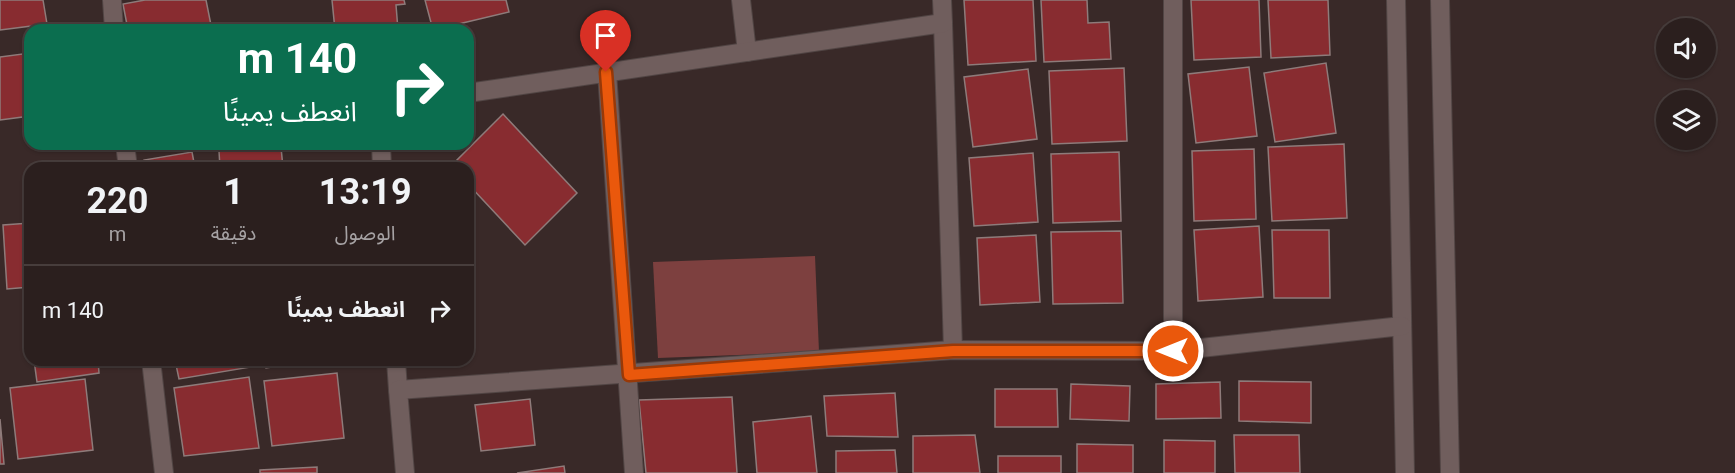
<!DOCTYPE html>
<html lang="ar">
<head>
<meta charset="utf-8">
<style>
	:root { --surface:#2b1f1e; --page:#332727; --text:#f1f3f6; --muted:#a6a2a4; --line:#473d3c }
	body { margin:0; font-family:Roboto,"Noto Sans Arabic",sans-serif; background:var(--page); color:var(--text); direction:rtl; height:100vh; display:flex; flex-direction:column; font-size:22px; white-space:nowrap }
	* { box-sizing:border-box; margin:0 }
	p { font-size:20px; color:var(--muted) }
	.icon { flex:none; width:33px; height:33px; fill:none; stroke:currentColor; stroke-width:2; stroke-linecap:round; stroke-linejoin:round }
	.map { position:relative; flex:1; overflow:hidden; direction:ltr }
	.panel { position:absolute; left:24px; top:162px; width:450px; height:204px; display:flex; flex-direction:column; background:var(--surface); border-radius:18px; box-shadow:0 2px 4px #0004,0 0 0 2px var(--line); direction:rtl }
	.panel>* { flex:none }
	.hud { position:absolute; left:24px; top:24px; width:450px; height:126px; border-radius:18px; box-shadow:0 2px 4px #0004,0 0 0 2px var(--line); direction:rtl; background:#0b6e4f; color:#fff; overflow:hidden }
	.controls { position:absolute; left:1656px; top:18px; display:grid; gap:12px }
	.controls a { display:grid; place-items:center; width:60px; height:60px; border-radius:50%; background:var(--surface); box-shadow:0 2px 4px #0004,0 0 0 2px var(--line); font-size:30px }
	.pin { position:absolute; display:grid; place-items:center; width:51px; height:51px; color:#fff; margin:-62px -26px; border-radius:50% 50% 50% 0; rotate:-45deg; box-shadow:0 0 6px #0007 }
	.pin .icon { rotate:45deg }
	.me { position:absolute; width:66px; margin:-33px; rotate:270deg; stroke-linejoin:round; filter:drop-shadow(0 0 4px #0008) }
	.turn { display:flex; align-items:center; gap:21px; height:126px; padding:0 18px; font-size:27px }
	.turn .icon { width:78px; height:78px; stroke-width:2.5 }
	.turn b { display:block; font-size:42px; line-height:51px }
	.eta { display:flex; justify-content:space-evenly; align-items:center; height:102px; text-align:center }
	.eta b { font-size:36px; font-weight:700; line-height:42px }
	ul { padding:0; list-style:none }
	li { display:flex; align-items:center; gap:18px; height:90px; padding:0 18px; border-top:2px solid var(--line) }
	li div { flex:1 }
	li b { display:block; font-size:22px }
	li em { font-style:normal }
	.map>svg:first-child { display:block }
	.green { fill:#7d403f }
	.building { fill:#882c30; stroke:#8e7b7a; stroke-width:1.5 }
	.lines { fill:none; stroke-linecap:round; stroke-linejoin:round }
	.street-casing { stroke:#514544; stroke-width:20 }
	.street { stroke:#705e5d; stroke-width:18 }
	.route-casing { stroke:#983908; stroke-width:15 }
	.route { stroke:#ea580c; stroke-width:10 }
</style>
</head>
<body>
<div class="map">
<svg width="1735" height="473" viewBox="0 0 1735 473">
	<rect width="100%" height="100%" fill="#392928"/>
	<!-- green -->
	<polygon class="green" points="815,256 819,352 658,358 653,262"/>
	<!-- building -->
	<g class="building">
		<polygon points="0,0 43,0 47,24 0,30"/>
		<polygon points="145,0 206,0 212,30 128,30 123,4"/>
		<polygon points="332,0 404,0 405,4 396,5 398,30 335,30"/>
		<polygon points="425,0 506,0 509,12 433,30"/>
		<polygon points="964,0 1033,0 1036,61 968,65"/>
		<polygon points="1041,0 1087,0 1088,23 1109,22 1111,59 1044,62"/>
		<polygon points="1191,0 1259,0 1261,57 1194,60"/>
		<polygon points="1268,0 1328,0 1330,55 1271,58"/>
		<polygon points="30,53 30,116 0,120 0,57"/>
		<polygon points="1326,63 1336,133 1275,142 1264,73"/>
		<polygon points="1249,67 1257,136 1196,143 1188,74"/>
		<polygon points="1124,68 1127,141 1052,144 1049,71"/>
		<polygon points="1028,69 1037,139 973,147 964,77"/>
		<polygon points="503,114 577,193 525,245 468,184 468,168 451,166"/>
		<polygon points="1344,144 1347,218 1272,221 1268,147"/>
		<polygon points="281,147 283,168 220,168 219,151"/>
		<polygon points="1254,149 1256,219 1194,221 1192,151"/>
		<polygon points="192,152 195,168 145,168 144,160"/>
		<polygon points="1119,152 1121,221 1053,223 1051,154"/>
		<polygon points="1033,153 1038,222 974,226 969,158"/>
		<polygon points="30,223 30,287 7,289 3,225"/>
		<polygon points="1259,226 1263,297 1198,301 1194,230"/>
		<polygon points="1272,230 1329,230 1330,298 1274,298"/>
		<polygon points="1121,231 1123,303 1053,304 1051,232"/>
		<polygon points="1036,235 1040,302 980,305 977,238"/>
		<polygon points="34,360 98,360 99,373 37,382"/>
		<polygon points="175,360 250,360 251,367 179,379"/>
		<polygon points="264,360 318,360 266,368"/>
		<polygon points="337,373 344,438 272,446 264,381"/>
		<polygon points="249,377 259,448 184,456 174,388"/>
		<polygon points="85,379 93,450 18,459 10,388"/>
		<polygon points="1239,381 1311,382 1311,423 1239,421"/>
		<polygon points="1220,382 1221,418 1156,419 1156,384"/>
		<polygon points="1071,384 1130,386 1129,421 1070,419"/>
		<polygon points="995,389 1057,389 1058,427 995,427"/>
		<polygon points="895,393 898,437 827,436 824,396"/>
		<polygon points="732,397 737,473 646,473 639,400"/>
		<polygon points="530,399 535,445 481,451 475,405"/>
		<polygon points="811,416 817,473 757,473 753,422"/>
		<polygon points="0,419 4,464 0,464"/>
		<polygon points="975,435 980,473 913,473 913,436"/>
		<polygon points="1234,435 1299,435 1300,473 1235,473"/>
		<polygon points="1164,440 1215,441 1215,473 1164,473"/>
		<polygon points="1077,444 1133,445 1133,473 1077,473"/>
		<polygon points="895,450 897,473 836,473 836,451"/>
		<rect x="998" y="456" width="63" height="17"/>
		<polygon points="564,466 565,473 517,473"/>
		<polygon points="317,467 317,473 260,473 260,470"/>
	</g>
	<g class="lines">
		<defs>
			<g id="street">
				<polyline points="112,0 114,30"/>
				<polyline points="741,0 747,52"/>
				<polyline points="1396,0 1405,473"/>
				<polyline points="1440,0 1450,473"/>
				<polyline points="943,23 953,350"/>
				<polyline points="607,72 634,473"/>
				<polyline points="468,93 943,23 942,0"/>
				<polyline points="125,144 128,168"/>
				<polyline points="381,144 382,168"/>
				<polyline points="1173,351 1173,0"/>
				<polyline points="151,360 164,473"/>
				<polyline points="396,360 398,390"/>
				<polyline points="405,473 398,390 953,350 1173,351 1402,326"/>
			</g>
		</defs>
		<!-- street casing -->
		<use href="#street" class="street-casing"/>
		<!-- street -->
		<use href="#street" class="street"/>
	</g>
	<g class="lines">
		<defs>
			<polyline id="route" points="606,72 629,375 953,351 1173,351"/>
		</defs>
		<!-- route casing -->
		<use href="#route" class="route-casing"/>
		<!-- route -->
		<use href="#route" class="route"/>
	</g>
</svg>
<div class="controls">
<a><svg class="icon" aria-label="sound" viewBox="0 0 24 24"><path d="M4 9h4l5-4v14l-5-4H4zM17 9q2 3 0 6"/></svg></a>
<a><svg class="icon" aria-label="layers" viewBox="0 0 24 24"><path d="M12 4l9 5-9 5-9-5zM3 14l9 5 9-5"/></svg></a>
</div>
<div class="pin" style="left:606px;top:72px;background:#d93025"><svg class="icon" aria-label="arrive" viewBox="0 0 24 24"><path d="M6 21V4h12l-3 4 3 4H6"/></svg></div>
<svg class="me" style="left:1173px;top:351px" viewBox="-20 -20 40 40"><circle r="17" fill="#ea580c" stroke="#fff" stroke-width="3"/><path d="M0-11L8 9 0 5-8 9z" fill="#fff"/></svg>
<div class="hud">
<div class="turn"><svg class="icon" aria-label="right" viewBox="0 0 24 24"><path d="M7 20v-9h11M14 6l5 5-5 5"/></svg><div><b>140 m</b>انعطف يمينًا</div></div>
</div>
<section class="panel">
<div class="eta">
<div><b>13:19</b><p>الوصول</p></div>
<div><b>1</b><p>دقيقة</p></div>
<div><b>220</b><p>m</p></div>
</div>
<ul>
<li><svg class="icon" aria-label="right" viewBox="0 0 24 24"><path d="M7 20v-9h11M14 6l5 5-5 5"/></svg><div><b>انعطف يمينًا</b></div><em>140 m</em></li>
</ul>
</section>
</div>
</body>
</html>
